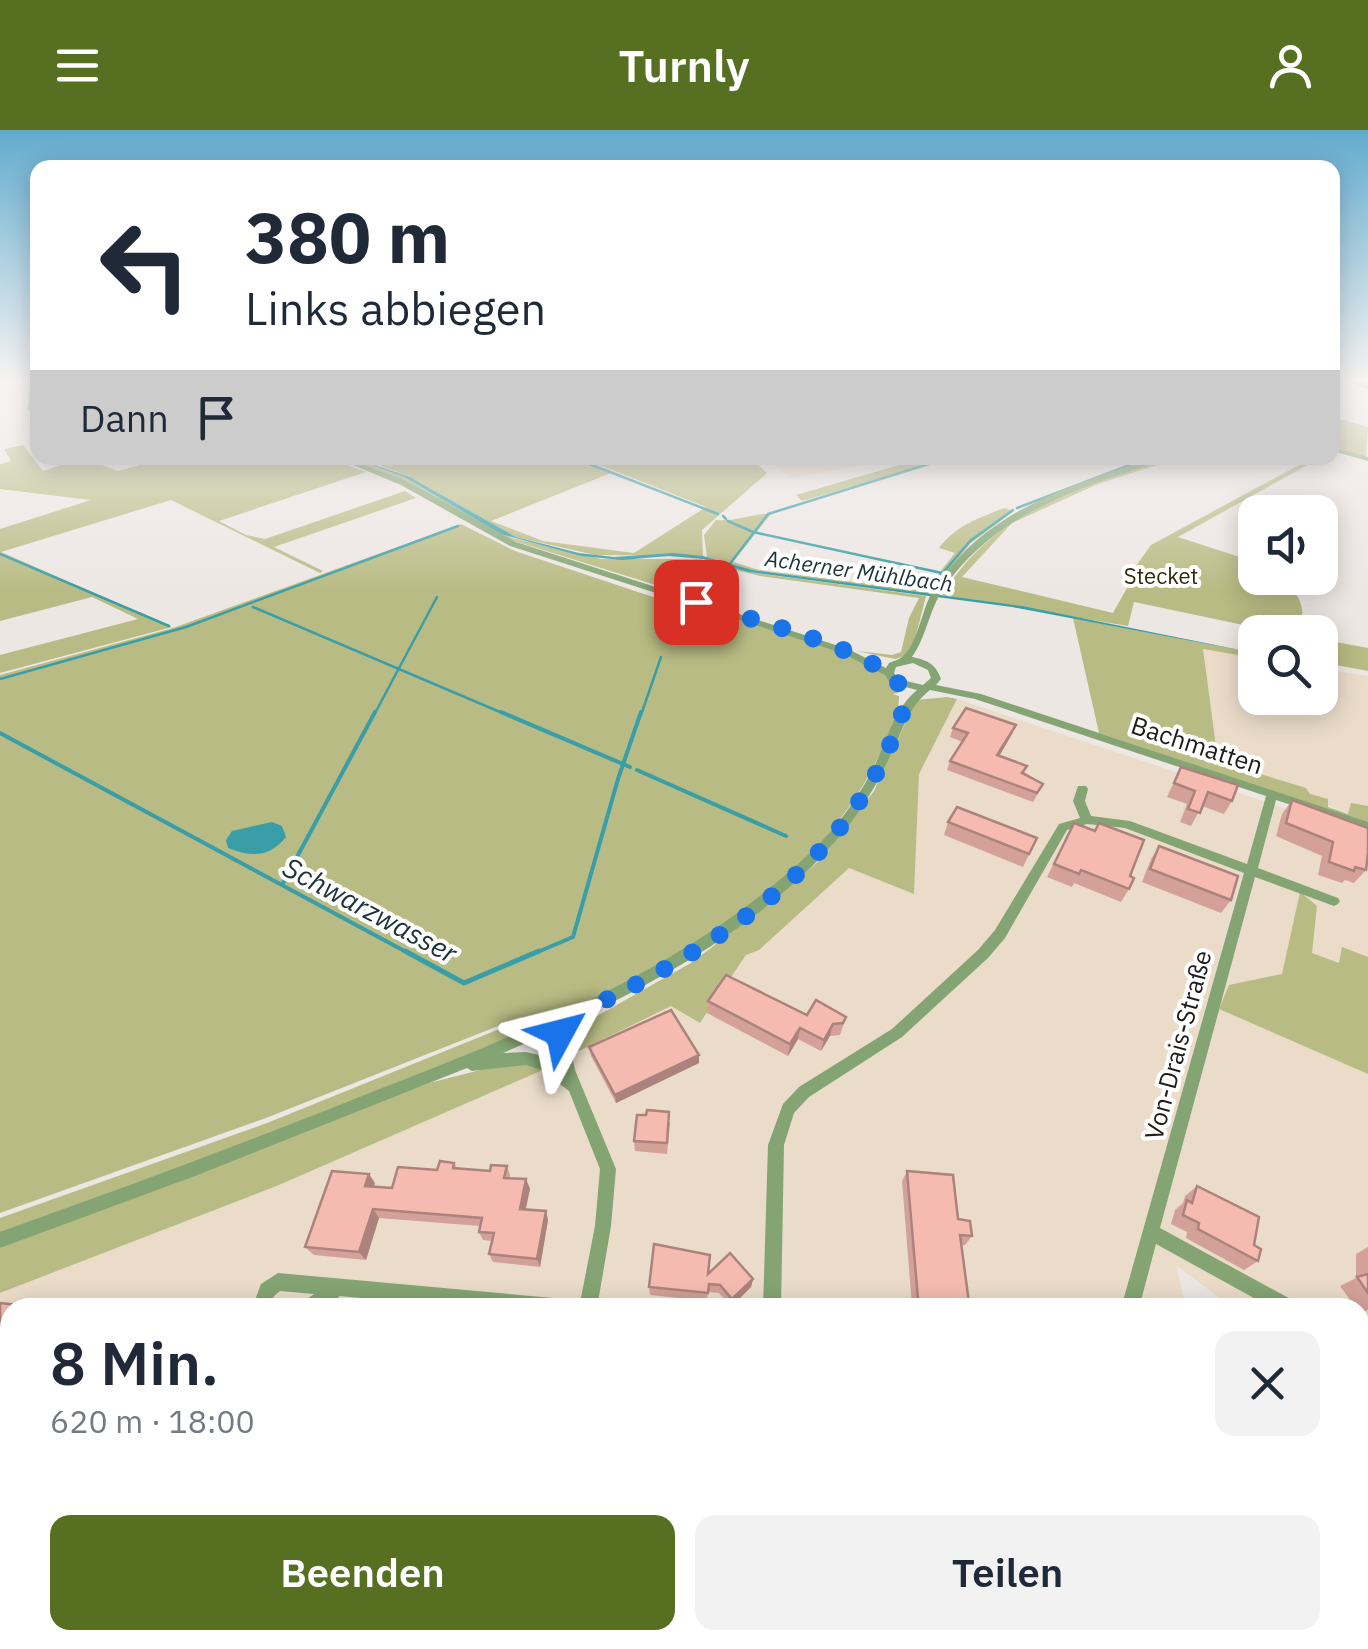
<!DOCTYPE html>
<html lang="de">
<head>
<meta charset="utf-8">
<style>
	:root { --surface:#fff; --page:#f2f2f3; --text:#1f2937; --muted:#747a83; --accent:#566f20 }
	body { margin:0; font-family:"IBM Plex Sans",sans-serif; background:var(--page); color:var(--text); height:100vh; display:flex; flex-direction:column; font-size:38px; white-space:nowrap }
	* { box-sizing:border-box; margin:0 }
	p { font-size:32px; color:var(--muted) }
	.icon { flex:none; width:55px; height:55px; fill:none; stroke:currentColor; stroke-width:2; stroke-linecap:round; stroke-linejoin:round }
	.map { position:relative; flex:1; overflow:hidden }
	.panel { position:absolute; left:0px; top:1168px; width:1370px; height:352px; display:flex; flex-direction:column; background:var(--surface); border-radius:30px 30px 0 0; box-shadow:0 5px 25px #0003 }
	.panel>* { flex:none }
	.hud { position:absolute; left:30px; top:30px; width:1310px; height:305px; border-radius:20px; box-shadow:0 5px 25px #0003; background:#fff; color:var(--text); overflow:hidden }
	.fabs { position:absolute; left:1238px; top:365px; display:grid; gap:20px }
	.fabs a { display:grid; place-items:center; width:100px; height:100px; border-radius:20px; background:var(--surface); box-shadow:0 5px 25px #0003; font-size:50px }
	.pin { position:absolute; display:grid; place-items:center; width:85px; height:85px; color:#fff; margin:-42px; border-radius:20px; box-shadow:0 5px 15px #0006 }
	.me { position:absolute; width:110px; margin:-55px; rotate:52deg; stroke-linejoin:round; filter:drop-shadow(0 0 8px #0008) }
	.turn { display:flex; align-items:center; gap:35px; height:210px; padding:0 50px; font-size:45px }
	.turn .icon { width:130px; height:130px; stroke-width:2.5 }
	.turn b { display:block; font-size:70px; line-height:85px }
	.then { display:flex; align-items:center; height:95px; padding:0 50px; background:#0003; gap:20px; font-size:38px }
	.round { display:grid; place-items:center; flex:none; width:105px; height:105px; border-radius:20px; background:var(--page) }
	.summary { display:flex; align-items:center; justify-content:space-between; height:170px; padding:0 50px }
	h1 { font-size:60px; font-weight:600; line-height:75px }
	.primary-button { display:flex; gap:20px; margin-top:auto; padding:20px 50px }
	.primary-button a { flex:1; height:115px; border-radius:20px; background:var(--accent); color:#fff; font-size:40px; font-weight:600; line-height:115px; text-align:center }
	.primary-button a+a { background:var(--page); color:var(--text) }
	header { display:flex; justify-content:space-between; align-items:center; height:130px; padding:0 50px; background:var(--accent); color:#fff; font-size:45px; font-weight:600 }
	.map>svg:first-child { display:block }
	.commercial { fill:#eadcc9 }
	.green { fill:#b8bb83 }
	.water { fill:#399ea7 }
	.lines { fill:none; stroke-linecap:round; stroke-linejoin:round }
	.stream-far2 { stroke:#399ea7; stroke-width:2.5 }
	.stream-far1 { stroke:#399ea7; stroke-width:4 }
	.stream { stroke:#399ea7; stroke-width:5 }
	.minor { fill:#84a573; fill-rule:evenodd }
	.major { fill:#386719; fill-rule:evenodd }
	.wall { fill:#d3a198 }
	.shaded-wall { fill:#ac837c }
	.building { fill:#f5bbb1; stroke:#ac837c; stroke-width:2.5 }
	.route { stroke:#1a73e8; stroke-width:18; stroke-dasharray:0 32.4 }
	.labels { text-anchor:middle; stroke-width:8; stroke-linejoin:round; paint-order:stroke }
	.far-water-label { font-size:22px; font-style:italic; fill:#1c3335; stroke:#fff }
	.far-park-label { font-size:22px; fill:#2b2c04; stroke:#fff }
	.street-label { font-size:25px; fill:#1e1c1b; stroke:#fff }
	.water-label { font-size:28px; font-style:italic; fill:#1c3335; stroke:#fff }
</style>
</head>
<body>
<header><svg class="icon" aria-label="menu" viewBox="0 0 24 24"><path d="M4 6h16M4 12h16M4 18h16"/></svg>Turnly<svg class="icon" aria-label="person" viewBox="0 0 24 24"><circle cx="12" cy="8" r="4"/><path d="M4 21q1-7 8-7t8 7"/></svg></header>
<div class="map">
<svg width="1368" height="1519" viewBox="0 0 1368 1519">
	<rect width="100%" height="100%" fill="#ede7e4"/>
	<!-- commercial -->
	<g class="commercial">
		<polygon points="774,328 900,328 792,348 777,338"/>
		<polygon points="1202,519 1255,528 1255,568 1320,568 1320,539 1368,546 1368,691 1219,633"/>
		<polygon points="957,569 1368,706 1368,1400 1360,1377 1360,1178 1231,1177 1176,1135 1186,1177 10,1178 10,1294 0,1293 0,1163 279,1055 545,939 671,875 701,893 746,825 849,738 914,763 919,644"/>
	</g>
	<!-- green -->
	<g class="green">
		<polygon points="1332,287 1368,297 1366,328 1333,318"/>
		<polygon points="23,315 43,341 83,328 118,341 166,328 327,328 366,342 219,391 246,405 265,409 405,361 416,368 274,417 323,441 320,443 171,370 1,422 172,497 0,543 0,525 138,489 92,467 0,491 0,399 91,370 0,359 0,334 11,331 4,319"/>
		<polygon points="345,328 354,328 406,348 512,408 601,429 703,429 694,467 505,408 403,350"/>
		<polygon points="361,328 390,336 415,328 577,328 651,357 611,343 491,391 543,411 634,423 706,377 582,328 751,328 767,343 702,400 703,426 595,425 516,407 410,347"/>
		<polygon points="923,328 952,328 802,371 796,365"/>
		<path d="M1169,328H1179L1098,354L1012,393L962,447L1113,483L1127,458L1125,451L1151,415L1312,328H1320L1178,407L1255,432V448H1290L1287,454C1303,469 1305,481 1300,502H1277L1134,472L1128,496L942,465C997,378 1076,358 1169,328Z"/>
		<path d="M1004,378L1014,381L971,413L927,464L753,440L707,427L704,405L716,390C736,392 753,383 771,384L733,432L759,440L925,461L955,423L939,418C955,396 979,388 1004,378Z"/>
		<path d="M461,394L515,421L680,476L669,508L689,507L699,486L695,479L700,477C747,492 842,514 879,539C886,544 894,555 898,563L892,564L899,566C899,592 885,614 874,636C784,806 579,879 411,947C276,1003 138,1052 0,1103V1088L267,993L522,890L521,887L266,988L0,1083V545L173,498Z"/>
		<polygon points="708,430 748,442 926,466 915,509 905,526 895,529 857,521 892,525 901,522 909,488 919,468 760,446 707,433"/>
		<polygon points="1073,488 1255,523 1255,528 1203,519 1218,631 1306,658 1310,664 1328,669 1328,677 1348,684 1351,673 1368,676 1368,693 1099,603"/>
		<polygon points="1320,509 1368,518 1368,541 1320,532"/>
		<polygon points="947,567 957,569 919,644 914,764 849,738 759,820 746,825 700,893 671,876 571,925 569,906 574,899 691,833 776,769 822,728 874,661 916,570"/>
		<polygon points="1300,762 1317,776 1312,823 1339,833 1342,817 1368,827 1368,944 1219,879 1229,855 1282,844"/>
		<polygon points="512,932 545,939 279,1055 0,1163 0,1117 429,953"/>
		<polygon points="568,1510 1195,1510 1276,1519 567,1519"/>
	</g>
	<!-- water -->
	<g class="water">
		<polygon points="354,328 410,347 516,407 579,423 614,427 673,423 703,426 753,440 1022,476 1255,523 1012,477 748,442 703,429 669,426 622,430 581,426 501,404 406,348"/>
		<path d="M272,692L282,696L286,707C269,728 251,727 228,718L226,710L232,701Z"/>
		<polygon points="1360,1509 1368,1510 1368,1519 1276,1519 1195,1510"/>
	</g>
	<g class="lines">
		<!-- stream-far2 -->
		<g class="stream-far2">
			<polyline points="31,251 29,278 38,291"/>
			<polyline points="574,328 718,384"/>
			<polyline points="1017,378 1148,328"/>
			<polyline points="723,386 726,389"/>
			<polyline points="728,391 753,402 942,443"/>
			<polyline points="0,424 169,496"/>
			<polyline points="729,435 768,384 948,328"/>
			<polyline points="925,464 970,411 1013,380"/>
			<polyline points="253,477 507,585"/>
			<polyline points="0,549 186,497 458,396"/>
			<polyline points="374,585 437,467"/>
			<polyline points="641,585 661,527"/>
		</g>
		<!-- stream-far1 -->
		<g class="stream-far1">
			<polyline points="501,582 630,637"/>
			<polyline points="0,603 410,824"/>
			<polyline points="637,640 786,706"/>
			<polyline points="283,753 375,582"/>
			<polyline points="533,824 573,807 618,649 641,582"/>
		</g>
		<!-- stream -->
		<polyline class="stream" points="405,821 464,853 539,821"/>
		<!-- minor -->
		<g class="minor">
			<polygon points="1332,317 1368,327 1368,331 1332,321"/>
			<path d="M336,328H345L407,351L516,412L848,519L886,538L889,533C893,531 898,530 902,527C917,515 922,481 931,464C938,451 949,438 959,427C1011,372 1086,350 1156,328H1165V330C1083,356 995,383 944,458C929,479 927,506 912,527C927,530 936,534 941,549L936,555L981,564L1368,692V700L1276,670L1258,738L1338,768L1340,771L1338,774L1334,776L1255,747L1160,1098L1296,1172L1299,1178H1272L1156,1114L1139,1178H1121L1244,743L1125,698L1087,694L1067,700L1005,808L988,828L902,907L809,967L794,983L784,1015L781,1178H763L768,1015L783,974L799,957L892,899L978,820L995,800L1059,694L1080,688L1073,671L1078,656H1086L1088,659L1085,671L1091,686L1130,691L1247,734L1266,666L975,569L930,560C908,577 903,600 891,624C881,648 867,670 852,691C781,784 669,846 566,895L575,940L616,1039L611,1096L597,1178H579L595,1096L600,1039L569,961L542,940L526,935L472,941L467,938L195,1046L0,1118V1102C128,1056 256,1009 382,958C529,900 680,841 799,733C829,707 855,674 873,639C887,612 893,580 917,560L890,553L885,545L842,523L510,416L401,355ZM913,533L928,540L931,548L923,555L898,549L894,543L896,537ZM553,901L560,936L555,933L547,903ZM535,909L539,925L526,922L503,923Z"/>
			<polygon points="278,1143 564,1169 570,1172 573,1178 463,1178 340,1166 325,1178 300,1178 303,1172 314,1164 280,1161 274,1166 270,1178 252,1178 261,1154"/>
			<polygon points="1360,1206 1368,1209 1368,1228 1360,1225"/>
			<polygon points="545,1510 567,1510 566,1519 544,1519"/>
		</g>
		<!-- major -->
		<polygon class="major" points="1347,251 1357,251 1368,254 1368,259"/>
	</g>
	<!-- wall -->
	<g class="wall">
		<polygon points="1016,595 1012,604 999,626 1043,654 1033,672 947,640 950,631 963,612 950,607 953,598"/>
		<polygon points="1181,637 1232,671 1224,684 1202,676 1191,696 1180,692 1187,674 1167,667"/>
		<polygon points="1292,670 1366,740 1354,753 1345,750 1342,753 1318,745 1322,726 1276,706 1282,684"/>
		<polygon points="948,692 1037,708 1023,737 944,705"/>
		<polygon points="1074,693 1130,746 1129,759 1121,772 1074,753 1072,757 1047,747"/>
		<polygon points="1159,716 1231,770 1221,783 1142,752 1151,729"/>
		<polygon points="708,871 807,885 846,887 840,905 830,906 821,921 798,909 788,926 707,883"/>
		<polygon points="589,917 699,933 616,973 591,926"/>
		<polygon points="670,992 667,1024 635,1021 634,1011"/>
		<polygon points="454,1033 457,1038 490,1041 507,1036 510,1045 510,1048 526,1049 530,1059 525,1079 546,1081 548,1090 540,1137 493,1132 489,1124 492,1111 483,1110 479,1102 480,1096 379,1088 366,1130 314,1125 305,1117 375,1053 374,1056 392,1058"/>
		<polygon points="907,1041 958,1089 972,1106 965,1115 962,1115 969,1173 965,1178 912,1176 902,1051"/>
		<polygon points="1197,1056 1254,1115 1258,1131 1244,1140 1186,1108 1187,1102 1171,1094 1175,1080 1183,1073 1185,1066"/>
		<polygon points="1368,1117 1368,1180 1360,1183 1360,1178 1356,1178 1340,1156 1356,1148 1356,1124"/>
		<polygon points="708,1144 753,1149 751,1157 731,1177 719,1163 708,1162 707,1171 650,1165 649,1157"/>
	</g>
	<!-- shaded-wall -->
	<g class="shaded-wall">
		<polygon points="1016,595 1012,604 994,635 997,625"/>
		<polygon points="833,894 830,906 821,921 824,910"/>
		<polygon points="800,898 798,909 788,926 790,914"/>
		<polygon points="699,925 699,933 616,973 615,965"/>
		<polygon points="369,1044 375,1053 372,1064 365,1056"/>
		<polygon points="526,1049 530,1059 524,1088 520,1079"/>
		<polygon points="373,1079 379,1088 366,1130 359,1122"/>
		<polygon points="546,1081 548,1090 540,1137 537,1129"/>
		<polygon points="753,1149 751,1157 731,1177 732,1169"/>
	</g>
	<!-- building -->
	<g class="building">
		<polygon points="966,578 1016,595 997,625 1027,636 1022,643 1043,654 1037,663 950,631 968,603 953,598"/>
		<polygon points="1181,637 1238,655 1232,671 1208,662 1200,683 1188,679 1195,661 1174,653"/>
		<polygon points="1292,670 1368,698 1368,723 1366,740 1355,737 1354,741 1329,732 1333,712 1286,693"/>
		<polygon points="957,677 1037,708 1029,724 948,692"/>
		<polygon points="1074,693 1095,701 1099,693 1144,710 1130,746 1134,748 1129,759 1081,740 1079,744 1054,734"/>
		<polygon points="1159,716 1238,746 1231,770 1150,739"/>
		<polygon points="726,845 807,885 816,870 846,887 843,893 833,894 824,910 800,898 790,914 708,871"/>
		<polygon points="671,880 699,925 615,965 589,917"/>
		<polygon points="647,980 669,982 667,1013 634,1011 637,985 646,985"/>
		<polygon points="440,1031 454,1033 453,1038 490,1041 491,1035 507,1036 504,1048 526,1049 520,1079 546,1081 537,1129 489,1124 494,1103 479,1102 482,1088 373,1079 359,1122 305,1117 332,1041 369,1044 365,1056 392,1058 398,1037 437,1040"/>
		<polygon points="907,1041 953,1045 958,1089 970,1091 972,1106 960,1105 969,1173 918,1169"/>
		<polygon points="1197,1056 1259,1087 1254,1115 1261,1119 1258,1131 1198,1099 1199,1093 1183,1085 1187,1070 1192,1073"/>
		<polygon points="654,1114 710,1125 708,1144 730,1123 753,1149 732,1169 720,1155 709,1154 708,1163 649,1157"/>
		<polygon points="1368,1144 1368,1163 1357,1147"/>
		<polygon points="0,1173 48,1178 10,1178 10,1286 0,1285"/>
	</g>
	<!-- sky -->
	<linearGradient id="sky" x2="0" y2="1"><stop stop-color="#62abce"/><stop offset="0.54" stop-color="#f7f4f3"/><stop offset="1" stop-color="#f7f4f3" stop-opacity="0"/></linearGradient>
	<rect width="1368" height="463" fill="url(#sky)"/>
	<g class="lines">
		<!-- route -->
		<path class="route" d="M560,903L558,893C689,832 834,751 892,610C899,593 911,571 898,553C870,518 743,488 696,472"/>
	</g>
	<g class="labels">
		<!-- far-water labels -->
		<g class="far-water-label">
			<text transform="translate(859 441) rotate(8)" y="8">Acherner Mühlbach</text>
		</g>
		<!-- far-park labels -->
		<g class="far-park-label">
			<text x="1161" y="454">Stecket</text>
		</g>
		<!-- street labels -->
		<g class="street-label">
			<text transform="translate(1197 615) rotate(18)" y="9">Bachmatten</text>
			<text transform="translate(1178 915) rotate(-75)" y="9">Von-Drais-Straße</text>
		</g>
		<!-- water labels -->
		<g class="water-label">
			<text transform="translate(370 780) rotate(28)" y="10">Schwarzwasser</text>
		</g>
	</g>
</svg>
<div class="fabs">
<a><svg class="icon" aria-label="sound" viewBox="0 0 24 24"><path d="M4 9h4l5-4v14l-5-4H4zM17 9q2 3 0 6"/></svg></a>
<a><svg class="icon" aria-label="search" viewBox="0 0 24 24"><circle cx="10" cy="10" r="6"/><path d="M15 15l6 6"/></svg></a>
</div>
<div class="pin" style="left:696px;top:472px;background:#d93025"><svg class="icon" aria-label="arrive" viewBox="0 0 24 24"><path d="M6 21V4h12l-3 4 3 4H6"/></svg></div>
<svg class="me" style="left:560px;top:903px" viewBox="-20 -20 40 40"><path d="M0-17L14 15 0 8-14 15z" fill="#1a73e8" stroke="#fff" stroke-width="4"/></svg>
<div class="hud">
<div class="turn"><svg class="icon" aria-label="left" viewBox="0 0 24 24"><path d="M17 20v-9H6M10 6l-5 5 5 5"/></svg><div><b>380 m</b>Links abbiegen</div></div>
<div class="then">Dann<svg class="icon" aria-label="arrive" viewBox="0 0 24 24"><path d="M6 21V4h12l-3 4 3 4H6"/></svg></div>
</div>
<section class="panel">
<div class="summary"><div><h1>8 Min.</h1><p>620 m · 18:00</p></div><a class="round"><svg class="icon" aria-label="close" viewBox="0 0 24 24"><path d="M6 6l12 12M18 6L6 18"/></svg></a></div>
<div class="primary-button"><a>Beenden</a><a>Teilen</a></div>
</section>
</div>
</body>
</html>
